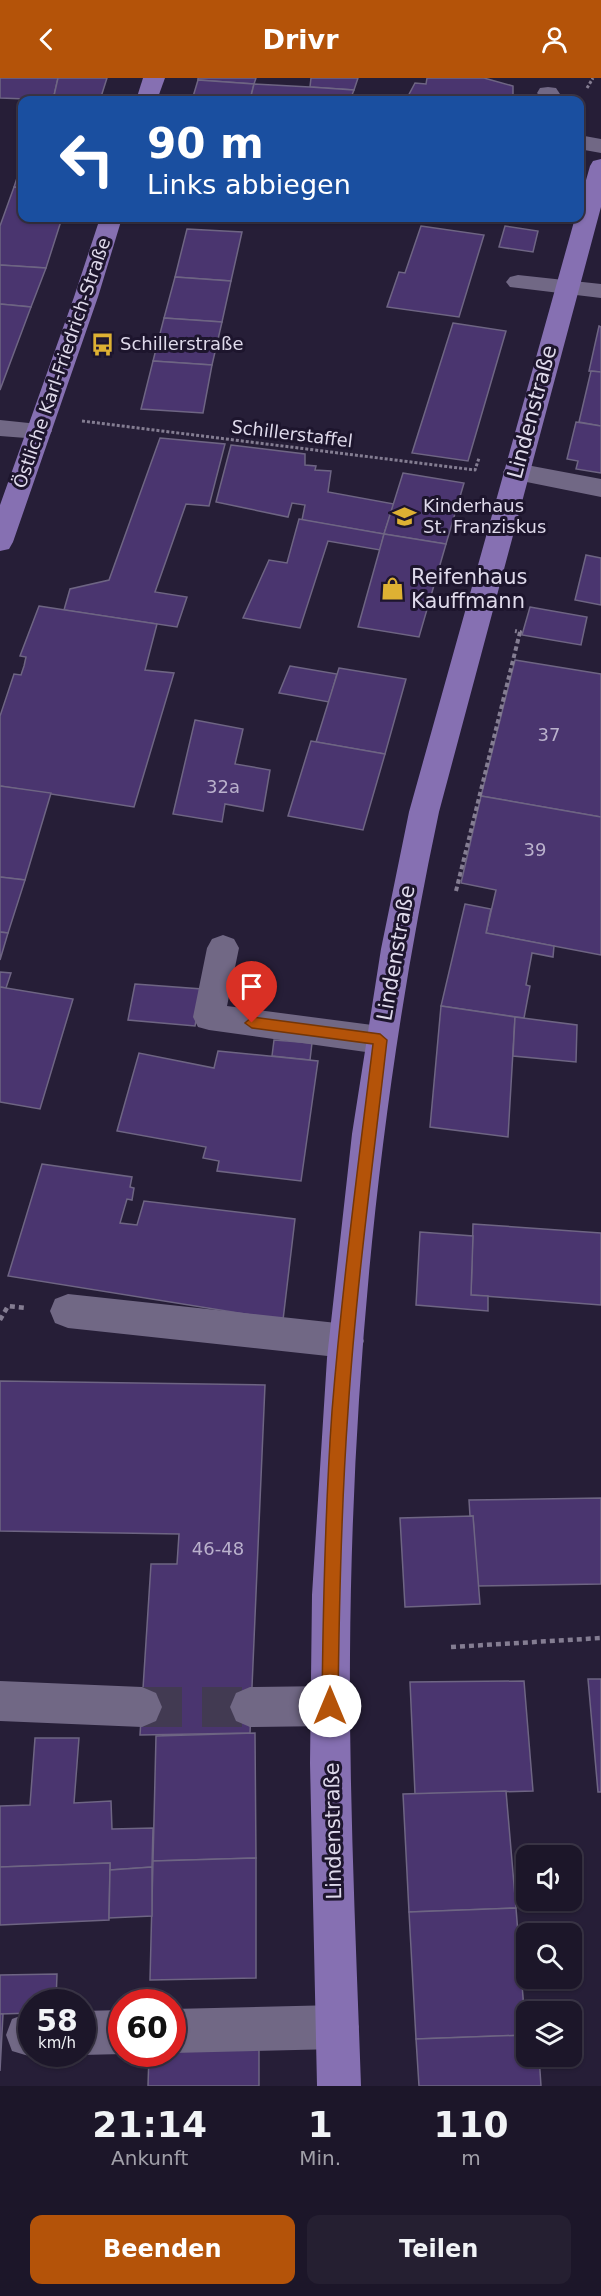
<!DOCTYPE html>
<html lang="de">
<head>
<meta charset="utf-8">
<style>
	:root { --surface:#1c1629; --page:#251f31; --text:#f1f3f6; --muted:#a09fa8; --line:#3a3546; --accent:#b45309 }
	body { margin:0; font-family:"DejaVu Sans",sans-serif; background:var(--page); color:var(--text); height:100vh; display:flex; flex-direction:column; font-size:22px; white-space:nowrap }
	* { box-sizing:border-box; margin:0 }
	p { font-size:20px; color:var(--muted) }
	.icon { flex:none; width:33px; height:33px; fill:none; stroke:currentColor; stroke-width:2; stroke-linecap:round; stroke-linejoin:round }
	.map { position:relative; height:2008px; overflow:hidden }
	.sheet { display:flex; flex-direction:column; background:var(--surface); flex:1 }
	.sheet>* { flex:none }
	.hud { position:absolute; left:18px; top:18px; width:566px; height:126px; border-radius:12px; box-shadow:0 2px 4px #0004,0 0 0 2px var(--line); background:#1a4fa0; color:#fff; overflow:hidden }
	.buttons { position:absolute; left:516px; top:1767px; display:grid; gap:12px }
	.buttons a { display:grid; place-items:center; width:66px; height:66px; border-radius:12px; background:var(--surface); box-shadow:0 2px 4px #0004,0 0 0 2px var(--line); font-size:30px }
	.speed { position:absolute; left:18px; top:1911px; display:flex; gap:12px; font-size:30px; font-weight:700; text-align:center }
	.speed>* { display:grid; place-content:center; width:78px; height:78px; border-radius:50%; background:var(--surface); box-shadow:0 2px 4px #0004,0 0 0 2px var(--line); line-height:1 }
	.speed small { font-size:15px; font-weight:400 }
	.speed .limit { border:9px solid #d22; background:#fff; color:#111 }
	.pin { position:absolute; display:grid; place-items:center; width:51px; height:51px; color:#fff; margin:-62px -26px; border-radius:50% 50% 50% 0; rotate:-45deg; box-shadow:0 0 6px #0007 }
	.pin .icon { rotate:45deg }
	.me { position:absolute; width:66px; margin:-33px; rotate:0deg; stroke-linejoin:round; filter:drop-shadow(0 0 4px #0008) }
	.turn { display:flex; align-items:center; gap:21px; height:126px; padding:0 30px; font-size:27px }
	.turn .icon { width:78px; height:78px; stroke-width:2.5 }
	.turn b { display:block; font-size:42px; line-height:51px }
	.eta { display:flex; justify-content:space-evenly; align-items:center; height:102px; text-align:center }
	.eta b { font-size:36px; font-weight:600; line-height:42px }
	.action { display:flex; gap:12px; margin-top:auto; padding:12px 30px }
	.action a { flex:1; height:69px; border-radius:12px; background:var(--accent); color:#fff; font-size:24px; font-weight:600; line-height:69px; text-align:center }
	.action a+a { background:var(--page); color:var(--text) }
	header { display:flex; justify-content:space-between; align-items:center; height:78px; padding:0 30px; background:var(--accent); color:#fff; font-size:27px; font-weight:600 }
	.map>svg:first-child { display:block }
	.building { fill:#4a356f; stroke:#6e6583; stroke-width:1.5 }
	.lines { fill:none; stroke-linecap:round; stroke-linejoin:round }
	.minor-tunnel { stroke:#423a52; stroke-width:40; stroke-dasharray:40 20; stroke-linecap:butt }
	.path-far2 { stroke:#847d92; stroke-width:3; stroke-dasharray:3 2; stroke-linecap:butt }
	.path-far1 { stroke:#847d92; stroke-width:4; stroke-dasharray:4.5 3; stroke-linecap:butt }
	.path { stroke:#847d92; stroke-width:4.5; stroke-dasharray:5 4; stroke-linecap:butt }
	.minor { fill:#716885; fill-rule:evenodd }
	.major { fill:#8670b2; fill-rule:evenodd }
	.route { fill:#b45309; stroke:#753606; stroke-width:1.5 }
	.labels { text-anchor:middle; stroke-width:6; stroke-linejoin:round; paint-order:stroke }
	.far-poi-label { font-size:18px; fill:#dfdaeb; stroke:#1d152d; text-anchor:start }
	.far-street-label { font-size:18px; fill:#dfdaeb; stroke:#1d152d }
	.number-label { font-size:18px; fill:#bab1cc }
	.street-label { font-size:21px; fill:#dfdaeb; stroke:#1d152d }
	.poi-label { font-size:21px; fill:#dfdaeb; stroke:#1d152d; text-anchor:start }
</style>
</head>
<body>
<header><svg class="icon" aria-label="back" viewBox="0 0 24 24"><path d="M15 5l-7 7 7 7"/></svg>Drivr<svg class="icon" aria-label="person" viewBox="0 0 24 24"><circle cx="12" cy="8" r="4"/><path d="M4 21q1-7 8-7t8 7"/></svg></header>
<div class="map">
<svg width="601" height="2008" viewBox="0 0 601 2008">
	<rect width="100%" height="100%" fill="#261e37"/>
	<!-- building -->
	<g class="building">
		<polygon points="0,0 58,0 53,22 0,20"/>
		<polygon points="58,0 107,0 100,22 53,22"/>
		<polygon points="198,0 256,0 254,6 198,2"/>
		<polygon points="311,0 358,0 354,12 310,9"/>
		<polygon points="427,0 484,0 513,8 513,22 406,22 415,5 426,6"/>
		<polygon points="198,2 254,6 250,22 192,22"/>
		<polygon points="254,6 310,9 354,12 350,22 310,22 251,18"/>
		<polygon points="22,85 22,110 14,109"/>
		<polygon points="14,109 22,110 22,140 62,140 46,190 0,187 0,148"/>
		<polygon points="274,140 306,140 305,143 274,141"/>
		<polygon points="421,148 484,157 459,239 387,229 399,194 405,195"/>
		<polygon points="505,148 538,153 533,174 499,169"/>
		<polygon points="187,151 242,154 231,203 175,199"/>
		<polygon points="0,187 46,190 31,229 0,226"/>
		<polygon points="175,199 231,203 222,244 164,240"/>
		<polygon points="0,226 31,229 0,312"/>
		<polygon points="164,240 222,244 212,287 153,283"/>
		<polygon points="453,245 506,253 468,383 412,375"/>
		<polygon points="599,248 601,249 601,294 589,293"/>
		<polygon points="153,283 212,287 203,335 141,331"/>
		<polygon points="591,293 601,294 601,348 579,344"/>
		<polygon points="576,344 601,348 601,395 576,391 578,383 567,381"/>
		<polygon points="160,360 225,366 209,428 186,426 155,514 187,519 177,549 64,532 70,511 109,502"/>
		<polygon points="231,367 305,376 305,387 316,388 315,392 331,393 328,414 394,426 384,456 302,442 305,427 292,425 288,439 216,424"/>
		<polygon points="403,395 464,405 446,466 384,456"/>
		<polygon points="299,441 384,456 380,472 328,463 300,550 243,540 269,482 287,485"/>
		<polygon points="384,456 446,466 419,559 358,549"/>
		<polygon points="586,477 601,480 601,527 575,522"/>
		<polygon points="39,528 157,546 145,592 174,595 134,729 0,708 0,638 14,596 21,597 24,588 26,579 20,578"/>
		<polygon points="530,529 587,539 581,567 522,557"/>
		<polygon points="515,582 601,596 601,739 481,718"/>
		<polygon points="290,588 337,596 329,624 279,615"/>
		<polygon points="339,590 406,601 385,676 316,664"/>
		<polygon points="195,642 243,651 235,686 270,692 263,733 225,726 222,744 173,736"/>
		<polygon points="311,663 385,676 363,752 288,738"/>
		<polygon points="0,708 51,715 25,802 0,799"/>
		<polygon points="481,718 601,739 601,877 486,855 496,812 461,805"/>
		<polygon points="0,799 25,802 8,855 0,854"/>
		<polygon points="465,826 491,831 486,855 554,868 553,879 532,875 526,907 530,908 524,940 441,928"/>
		<polygon points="0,854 8,855 0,882"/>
		<polygon points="0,894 11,895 6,910 0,909"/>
		<polygon points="135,906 202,911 195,948 128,942"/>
		<polygon points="0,909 73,921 40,1031 0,1024"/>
		<polygon points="441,928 515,939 508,1059 430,1049"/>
		<polygon points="515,939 577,947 576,984 513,978"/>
		<polygon points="274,962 312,965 310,982 272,978"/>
		<polygon points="218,973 318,983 301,1103 217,1093 219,1083 203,1080 206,1069 117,1053 139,975 214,990"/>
		<polygon points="42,1086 132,1099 130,1109 134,1110 132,1122 127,1121 120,1145 137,1147 144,1123 295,1141 283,1242 8,1198"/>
		<polygon points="473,1146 601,1155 601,1227 471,1217"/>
		<polygon points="420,1154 473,1158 471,1217 488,1218 488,1233 416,1227"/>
		<polygon points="0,1303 265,1307 250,1655 140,1657 151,1486 177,1486 179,1456 0,1453"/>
		<polygon points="601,1420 601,1506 477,1508 473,1438 470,1438 469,1422"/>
		<polygon points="473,1438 480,1526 405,1529 400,1440"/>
		<polygon points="588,1601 601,1601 601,1714 598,1714"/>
		<polygon points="524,1603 533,1713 415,1716 410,1604"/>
		<polygon points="255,1655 256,1780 153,1783 156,1658"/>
		<polygon points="35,1660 79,1660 74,1725 111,1723 112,1751 153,1750 152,1789 110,1792 110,1785 0,1789 0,1728 30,1727"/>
		<polygon points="506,1713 516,1830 409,1834 403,1716"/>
		<polygon points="256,1780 256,1900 150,1902 153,1783"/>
		<polygon points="110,1785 109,1842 0,1847 0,1789"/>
		<polygon points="152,1789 152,1838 109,1840 110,1792"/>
		<polygon points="516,1830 526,1957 416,1961 409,1834"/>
		<polygon points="57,1896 56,1924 32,1924 32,1935 0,1936 0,1897"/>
		<polygon points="0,1936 3,1936 0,1993"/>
		<polygon points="526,1957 526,1978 539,1978 541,2008 419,2008 416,1961"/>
		<polygon points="259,1964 259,2008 148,2008 149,1976 172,1976 172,1966"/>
	</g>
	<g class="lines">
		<!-- minor-tunnel -->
		<polyline class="minor-tunnel" points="142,1629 250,1629"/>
		<!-- path-far2 -->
		<g class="path-far2">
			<polyline points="587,10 593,0"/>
			<polyline points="82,343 475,392 479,380"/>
		</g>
		<!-- path-far1 -->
		<polyline class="path-far1" points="456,813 520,554 515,553"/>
		<!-- path -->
		<g class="path">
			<polyline points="0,1242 8,1228 26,1230"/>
			<polyline points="451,1569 601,1560"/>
		</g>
		<!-- minor -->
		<g class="minor">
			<polygon points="548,9 556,10 564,22 543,22 537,15 540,10"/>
			<polygon points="579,57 601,61 601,75 579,71"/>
			<polygon points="518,197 601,206 601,220 510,209 506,204 510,199"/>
			<polygon points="0,342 48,347 52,353 48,359 39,361 0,358"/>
			<polygon points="516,385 601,401 601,419 507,400 503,394 507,388"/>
			<polygon points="223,857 234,861 239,870 227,928 380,948 391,952 396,962 391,972 380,976 209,952 198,949 193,939 207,870 212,861"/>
			<polygon points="68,1216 346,1246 359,1251 364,1263 359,1275 346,1280 68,1250 55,1245 50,1233 55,1221"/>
			<polygon points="0,1603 142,1609 156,1615 162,1629 156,1643 142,1649 0,1643"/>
			<polygon points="330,1608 344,1614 350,1628 344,1642 330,1648 250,1649 236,1643 230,1629 236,1615 250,1609"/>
			<polygon points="337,1927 353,1933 359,1949 353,1965 337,1971 172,1975 172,1931"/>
			<polygon points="122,1932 122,1976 123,1976 82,1977 78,1976 82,1976 82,1933"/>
			<polygon points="28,1935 32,1935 32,1976 41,1976 32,1979 12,1973 6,1957 12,1941"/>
		</g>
		<!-- major -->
		<g class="major">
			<polygon points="143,0 165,0 157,22 136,22"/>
			<path d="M601,81V129L439,734C380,1010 352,1295 350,1577C349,1721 356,1864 361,2008H317L310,1685L312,1517L327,1280L352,1056L381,871L409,734L575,140H579V127L590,88L593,83Z"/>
			<polygon points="100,140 122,140 98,219 13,464 9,471 0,473 0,427 74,219"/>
		</g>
	</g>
	<!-- route -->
	<path class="route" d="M252,939L380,956L387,962C373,1085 356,1209 348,1333C341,1431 339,1530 338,1628L336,1634L330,1637L324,1634L322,1628C323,1530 325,1431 332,1333C342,1210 358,1088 373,966L252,950L245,945Z"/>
	<!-- icons -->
	<defs>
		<symbol id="bus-bare" viewBox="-9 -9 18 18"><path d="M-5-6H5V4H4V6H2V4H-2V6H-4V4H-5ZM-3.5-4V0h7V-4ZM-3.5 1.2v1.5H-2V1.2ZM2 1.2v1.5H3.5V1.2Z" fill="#deb133" stroke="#1d152d" stroke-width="2.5" paint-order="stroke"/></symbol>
		<symbol id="school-bare" viewBox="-9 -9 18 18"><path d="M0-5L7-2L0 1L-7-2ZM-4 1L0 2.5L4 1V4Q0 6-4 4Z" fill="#deb133" stroke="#1d152d" stroke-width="2.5" paint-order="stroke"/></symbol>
		<symbol id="shop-bare" viewBox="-9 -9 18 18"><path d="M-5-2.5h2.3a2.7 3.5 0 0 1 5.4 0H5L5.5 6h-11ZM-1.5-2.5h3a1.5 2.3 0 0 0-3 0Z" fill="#deb133" stroke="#1d152d" stroke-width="2.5" paint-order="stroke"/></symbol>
	</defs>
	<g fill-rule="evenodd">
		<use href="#bus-bare" x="86" y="250" width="33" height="33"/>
		<use href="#school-bare" x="388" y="422" width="33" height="33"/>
		<use href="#shop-bare" x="376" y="494" width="33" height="33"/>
	</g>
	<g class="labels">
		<!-- far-poi labels -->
		<g class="far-poi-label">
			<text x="120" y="272">Schillerstraße</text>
			<text x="423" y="434">Kinderhaus<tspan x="423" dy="21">St. Franziskus</tspan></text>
		</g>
		<!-- far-street labels -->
		<g class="far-street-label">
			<text transform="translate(62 285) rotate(-71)" y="6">Östliche Karl-Friedrich-Straße</text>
			<text transform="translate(292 356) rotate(7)" y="6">Schillerstaffel</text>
		</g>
		<!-- number labels -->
		<g class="number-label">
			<text x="549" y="663">37</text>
			<text x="223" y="715">32a</text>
			<text x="535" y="778">39</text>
			<text x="218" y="1477">46-48</text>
		</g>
		<!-- street labels -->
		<g class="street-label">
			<text transform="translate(532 334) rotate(-75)" y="7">Lindenstraße</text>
			<text transform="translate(396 875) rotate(-80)" y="7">Lindenstraße</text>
			<text transform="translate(333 1753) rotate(-91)" y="7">Lindenstraße</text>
		</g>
		<!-- poi labels -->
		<g class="poi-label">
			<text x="411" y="506">Reifenhaus<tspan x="411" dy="24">Kauffmann</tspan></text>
		</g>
	</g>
</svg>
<div class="buttons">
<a><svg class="icon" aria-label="sound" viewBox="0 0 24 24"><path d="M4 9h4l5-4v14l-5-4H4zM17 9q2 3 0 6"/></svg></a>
<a><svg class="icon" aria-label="search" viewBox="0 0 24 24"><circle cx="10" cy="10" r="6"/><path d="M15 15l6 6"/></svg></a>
<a><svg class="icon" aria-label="layers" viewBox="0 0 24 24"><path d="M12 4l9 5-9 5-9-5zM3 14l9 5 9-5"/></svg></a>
</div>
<div class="speed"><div>58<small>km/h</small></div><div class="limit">60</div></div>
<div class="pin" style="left:252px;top:945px;background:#d93025"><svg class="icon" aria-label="arrive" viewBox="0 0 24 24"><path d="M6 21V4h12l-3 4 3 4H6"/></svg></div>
<svg class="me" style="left:330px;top:1628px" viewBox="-20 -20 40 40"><circle r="19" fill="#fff"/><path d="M0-13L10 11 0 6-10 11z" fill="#b45309"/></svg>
<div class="hud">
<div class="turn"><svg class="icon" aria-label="left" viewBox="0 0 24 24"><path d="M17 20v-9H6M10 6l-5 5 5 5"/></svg><div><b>90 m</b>Links abbiegen</div></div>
</div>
</div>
<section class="sheet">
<div class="eta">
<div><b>21:14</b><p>Ankunft</p></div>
<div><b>1</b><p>Min.</p></div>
<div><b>110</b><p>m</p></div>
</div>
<div class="action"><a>Beenden</a><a>Teilen</a></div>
</section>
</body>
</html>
